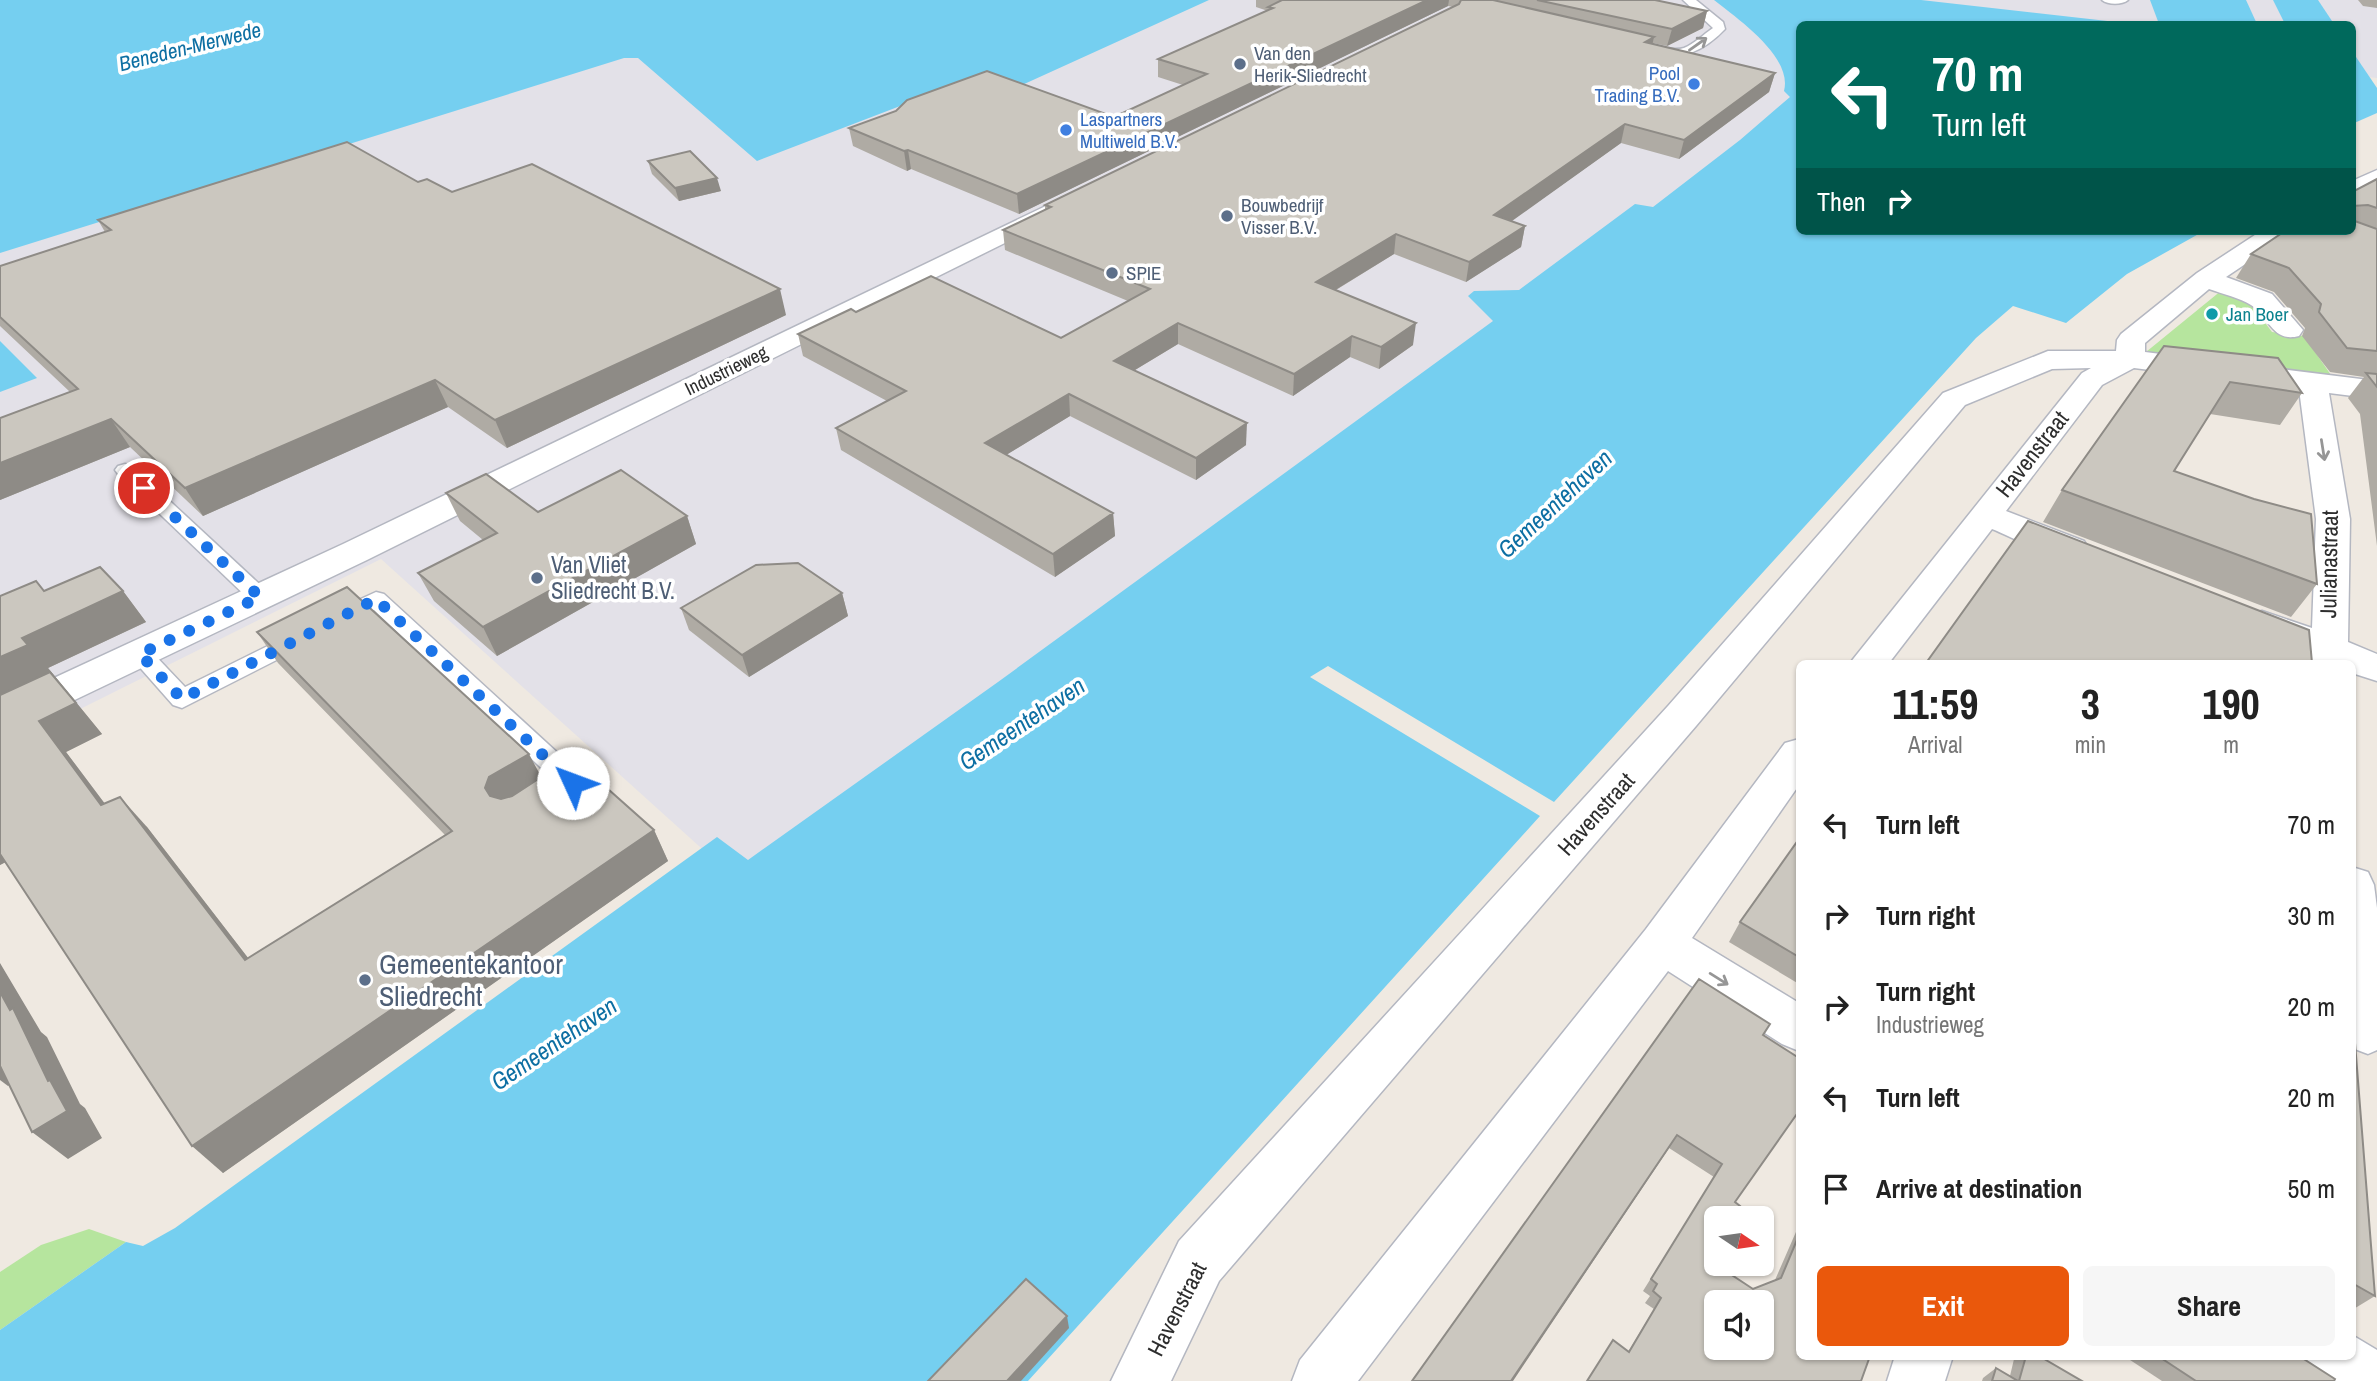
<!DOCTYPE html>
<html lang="en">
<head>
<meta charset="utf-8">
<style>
	:root { --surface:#fff; --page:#f6f6f6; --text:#222; --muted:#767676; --accent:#ea580c }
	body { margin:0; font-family:"Archivo Narrow",sans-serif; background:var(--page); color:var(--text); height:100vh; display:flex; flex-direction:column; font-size:26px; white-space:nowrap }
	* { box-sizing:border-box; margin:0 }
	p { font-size:23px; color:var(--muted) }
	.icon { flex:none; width:38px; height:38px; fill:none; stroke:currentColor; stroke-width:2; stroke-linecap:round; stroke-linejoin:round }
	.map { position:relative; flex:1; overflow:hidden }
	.side { position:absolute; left:1796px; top:660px; width:560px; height:700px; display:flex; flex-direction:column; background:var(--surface); border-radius:10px; box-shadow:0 2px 5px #0004 }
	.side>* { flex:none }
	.hud { position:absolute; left:1796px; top:21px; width:560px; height:214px; border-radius:10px; box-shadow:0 2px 5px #0004; background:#00695c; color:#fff; overflow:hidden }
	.needle { width:46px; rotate:103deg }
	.fabs { position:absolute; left:1704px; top:1206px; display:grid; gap:14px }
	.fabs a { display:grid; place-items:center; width:70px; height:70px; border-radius:10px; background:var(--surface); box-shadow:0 2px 5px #0004; font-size:35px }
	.pin { position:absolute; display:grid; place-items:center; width:60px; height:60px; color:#fff; margin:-30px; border:4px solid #fff; border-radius:50%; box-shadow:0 2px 7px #0007 }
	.me { position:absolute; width:77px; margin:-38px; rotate:313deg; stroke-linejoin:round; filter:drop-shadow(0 0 5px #0008) }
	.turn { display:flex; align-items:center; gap:24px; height:147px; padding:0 21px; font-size:32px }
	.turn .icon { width:91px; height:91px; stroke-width:2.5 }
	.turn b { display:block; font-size:49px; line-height:60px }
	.then { display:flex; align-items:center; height:66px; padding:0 21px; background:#0003; gap:14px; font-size:26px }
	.eta { display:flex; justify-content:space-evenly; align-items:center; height:119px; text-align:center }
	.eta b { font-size:42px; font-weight:700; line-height:49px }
	.primary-button { display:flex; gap:14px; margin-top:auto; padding:14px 21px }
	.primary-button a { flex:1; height:80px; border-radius:10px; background:var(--accent); color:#fff; font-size:28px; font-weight:700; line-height:80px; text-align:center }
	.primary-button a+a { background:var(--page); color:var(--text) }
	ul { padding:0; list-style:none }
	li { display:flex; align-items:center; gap:21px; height:91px; padding:0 21px }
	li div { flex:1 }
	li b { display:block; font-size:26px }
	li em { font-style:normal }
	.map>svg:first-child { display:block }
	.industrial { fill:#e3e1e8 }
	.green { fill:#b6e59e }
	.water { fill:#75cff0 }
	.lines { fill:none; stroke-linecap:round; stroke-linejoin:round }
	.service-casing { stroke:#b4b7c1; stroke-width:3 }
	.minor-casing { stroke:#b4b7c1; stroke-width:3 }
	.service { fill:#fff; fill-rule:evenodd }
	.minor { fill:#fff; fill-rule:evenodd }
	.wall { fill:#afaba4 }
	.shaded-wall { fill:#8e8b86 }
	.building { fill:#cbc7bf; stroke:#8e8b86; stroke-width:2; fill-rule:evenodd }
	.oneway { stroke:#969696 }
	.route { stroke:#1a73e8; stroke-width:12; stroke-dasharray:0 21.6 }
	.service-dot { fill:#5c6f8a; stroke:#fff; stroke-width:2.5 }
	.shop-dot { fill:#3f7fe0; stroke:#fff; stroke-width:2.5 }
	.culture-dot { fill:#0f9aa8; stroke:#fff; stroke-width:2.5 }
	.labels { text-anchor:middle; stroke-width:7; stroke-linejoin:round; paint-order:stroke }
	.far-service-label { font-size:19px; fill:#4e5e75; stroke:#fff; text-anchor:start }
	.far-shop-label { font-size:19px; fill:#366cbe; stroke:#fff; text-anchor:end }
	.far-culture-label { font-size:19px; fill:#0d838f; stroke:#fff; text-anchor:start }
	.far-street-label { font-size:19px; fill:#2e2e2e; stroke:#fff }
	.far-water-label { font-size:21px; font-style:italic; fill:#0d6fa3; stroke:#fff }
	.street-label { font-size:23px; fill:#2e2e2e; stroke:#fff }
	.service-label { font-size:23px; fill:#4e5e75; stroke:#fff; text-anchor:start }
	.water-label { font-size:24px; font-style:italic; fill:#0d6fa3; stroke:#fff }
	.near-service-label { font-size:28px; fill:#4e5e75; stroke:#fff; text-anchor:start }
</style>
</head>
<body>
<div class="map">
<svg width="2377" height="1381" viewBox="0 0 2377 1381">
	<rect width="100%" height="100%" fill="#efe9e1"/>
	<!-- industrial -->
	<g class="industrial">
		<polygon points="768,0 1737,0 1799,38 1799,122 741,884 381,559 0,749 0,216"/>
		<polygon points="1859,0 2377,0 2377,78 2352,75 2352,24 2021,24"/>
	</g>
	<!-- green -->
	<g class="green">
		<polygon points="2222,290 2251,304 2272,332 2304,336 2333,378 2155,359 2146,352"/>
		<polygon points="89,1229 126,1242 0,1330 0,1272 41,1245"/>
	</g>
	<!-- water -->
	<g class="water">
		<polygon points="0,0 1209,0 1013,89 968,80 757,161 638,58 624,58 0,253"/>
		<path d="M1714,0H1921L2134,24H1799V231H2204L2127,274L2066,323L2013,306L1976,338L1554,802L1328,666L1310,677L1540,816L1028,1381H0V1330L126,1242L143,1246L175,1228L717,837L748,860L998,682L1493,321L1468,296L1474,291L1519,290L1635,204L1653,207L1740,140L1790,97L1784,91C1793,57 1738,19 1714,0Z"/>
		<polygon points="2150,0 2246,0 2257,24 2159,24"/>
		<polygon points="2273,0 2318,0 2334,24 2285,24"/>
		<polygon points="2352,51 2377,88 2377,113 2352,124"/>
		<polygon points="0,341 37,378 0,392"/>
	</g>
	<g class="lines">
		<defs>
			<g id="service">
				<path d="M1683,0H1696L1723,22L1725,29C1704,51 1682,61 1652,54L1650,51C1659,44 1672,52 1684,48C1694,44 1704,34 1713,28Z"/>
				<path d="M2102,0H2128C2122,5 2108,5 2102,0Z"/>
				<polygon points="125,464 132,466 268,592 271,597 268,602 260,604 252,602 118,474 115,470 118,466"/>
				<path d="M376,592L384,594L583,776L587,783C581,795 569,798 557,794L553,787L556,782L374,610L346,623L338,626L330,623L326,618L330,613Z"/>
				<polygon points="300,630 308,632 312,638 308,644 182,708 173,705 128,654 132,648 140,646 148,648 185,687"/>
			</g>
			<g id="minor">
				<polygon points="2377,170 2377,186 2352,197 2352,181"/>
				<polygon points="1050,204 1059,206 1062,211 1059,216 367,560 14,729 0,733 0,703 343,544"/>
				<path d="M2261,231H2290L2287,236L2226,277L2272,294L2303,330L2299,336C2272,343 2270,317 2251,305C2240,298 2223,294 2209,289L2145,343V352L2377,381V399L2329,393L2350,519L2348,642L2377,654V681L2352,673V663H2310V656L2249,632L2244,623L2249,614L2262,611L2312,628L2316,519L2299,389L2134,368L2102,385L2006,511L2084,541L2089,549L2084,557C2058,563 2017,539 1992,529L1889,663H1850L2082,373L2091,368L2052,369L1965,405L1696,726L1219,1281L1171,1381H1111L1179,1241L1668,706L1943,393L2048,351H2116L2117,340L2121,334L2197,273Z"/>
				<polygon points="1799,739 1799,785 1692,938 1799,1003 1799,1051 1782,1044 1668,971 1358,1381 1292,1381 1300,1360 1646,929 1785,743"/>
				<polygon points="2352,867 2368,872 2374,885 2377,908 2377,1050 2368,1054 2352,1048"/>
				<polygon points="2352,1335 2377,1350 2377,1381 2319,1381 2312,1377 2304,1356 2352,1356"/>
				<polygon points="1895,1356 1953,1356 1945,1381 1887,1381"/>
			</g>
		</defs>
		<!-- service casing -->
		<use href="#service" class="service-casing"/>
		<!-- minor casing -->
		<use href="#minor" class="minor-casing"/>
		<!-- service -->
		<use href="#service" class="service"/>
		<!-- minor -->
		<use href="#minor" class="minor"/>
	</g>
	<!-- wall -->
	<g class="wall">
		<polygon points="1256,0 1655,0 1707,11 1703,28 1667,46 1653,43 1653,44 1775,73 1769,92 1679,159 1621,143 1511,221 1525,226 1521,247 1466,282 1394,254 1336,290 1413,345 1379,369 1350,357 1293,396 1178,344 1135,370 1246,445 1196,480 1070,416 1006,455 1113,513 1115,536 1055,577 841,450 836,428 887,401 803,356 798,334 856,312 1061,338 1128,301 1005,250 1003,230 1045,210 1045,205 1453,7 1448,6 1019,214 911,169 907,171 853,146 849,128 1114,117 1183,85 1158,77 1158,59 1268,11 1256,7"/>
		<polygon points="2358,0 2377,0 2377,8 2363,6"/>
		<polygon points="648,161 721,191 679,201 652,174"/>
		<polygon points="2377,179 2377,546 2360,414 2348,398 2364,377 2330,372 2302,336 2305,328 2274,292 2236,278 2251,254 2352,231 2352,192"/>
		<polygon points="418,182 452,192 786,315 507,448 448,407 203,516 130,447 0,500 0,418 70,392 0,326 0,266 105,232 98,220"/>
		<polygon points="2164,346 2302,393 2280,425 2210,414 2174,471 2317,584 2291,617 2043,522 2062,490"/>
		<polygon points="446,493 538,512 687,516 696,544 497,656 434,601 418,573 483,540 460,521"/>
		<polygon points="44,591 123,591 146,622 48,668 102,734 66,752 105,804 147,827 248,958 445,835 278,663 257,632 541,777 654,830 668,861 223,1173 5,862 0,865"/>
		<polygon points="842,593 848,616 749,677 689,630 681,608"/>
		<polygon points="1799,839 1799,984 1729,942 1740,922"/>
		<polygon points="1763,1035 1735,1202 1708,1255 1712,1262 1753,1289 1775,1280 1799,1225 1799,1356 1628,1352 1654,1309 1645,1303 1650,1296 1643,1291 1714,1177 1669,1148 1412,1381"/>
		<polygon points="2352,1040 2375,1296 2352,1310"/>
		<polygon points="2018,1356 2039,1356 2082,1381 1982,1381 1983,1378 1996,1368 2010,1376 2014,1359"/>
		<polygon points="2124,1356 2299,1356 2334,1381 2162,1381"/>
	</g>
	<!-- shaded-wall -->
	<g class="shaded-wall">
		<polygon points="1427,0 1449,0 1448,6 1019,214 1017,194"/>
		<polygon points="1707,11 1703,28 1667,46 1672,29"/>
		<polygon points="1654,37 1650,55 1645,42"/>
		<polygon points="1775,73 1769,92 1679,159 1684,140"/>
		<polygon points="1625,124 1621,143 1491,236 1494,215"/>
		<polygon points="908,150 911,169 907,171 904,151"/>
		<polygon points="717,178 721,191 679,201 675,188"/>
		<polygon points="1525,226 1521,247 1466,282 1469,262"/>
		<polygon points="1396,234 1394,254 1314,303 1316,282"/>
		<polygon points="780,289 786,315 507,448 495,420"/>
		<polygon points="1178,323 1178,344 1115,382 1114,361"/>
		<polygon points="1416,323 1413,345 1379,369 1381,347"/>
		<polygon points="1352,336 1350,357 1293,396 1294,374"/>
		<polygon points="435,380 448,407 203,516 185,488"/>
		<polygon points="1069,394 1070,416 988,466 985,443"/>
		<polygon points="111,419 130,447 0,500 0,463"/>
		<polygon points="1247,423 1246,445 1196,480 1196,458"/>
		<polygon points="1113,513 1115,536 1055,577 1053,554"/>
		<polygon points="687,516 696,544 497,656 483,627"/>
		<polygon points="123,591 146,622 48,668 102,734 66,752 129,836 0,700 0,657 22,638"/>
		<polygon points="842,593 848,616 749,677 742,655"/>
		<polygon points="529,754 545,784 503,818 485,788 489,777"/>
		<polygon points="120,797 147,827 272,989 245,960"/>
		<polygon points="654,830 668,861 223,1173 192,1146"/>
		<polygon points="0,845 14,858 0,865"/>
		<polygon points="0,963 41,1032 47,1037 80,1104 85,1108 102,1138 68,1159 32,1132 48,1081 0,992"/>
		<polygon points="0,1054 26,1075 8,1086 0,1080"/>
		<polygon points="1677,1135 1669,1148 1513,1381 1511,1381"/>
		<polygon points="1067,1316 1069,1328 1021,1381 1007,1381"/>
	</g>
	<!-- building -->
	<g class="building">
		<polygon points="1282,0 1427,0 1017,194 908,150 904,151 849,128 896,111 907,100 987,71 1114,117 1207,74 1158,59 1273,8 1268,7"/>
		<polygon points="1461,0 1493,0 1654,37 1645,42 1775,73 1684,140 1625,124 1494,215 1525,226 1469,262 1396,234 1316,282 1416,323 1381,347 1352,336 1294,374 1178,323 1114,361 1247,423 1196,458 1069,394 985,443 1113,513 1053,554 836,428 906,391 798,334 851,309 856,312 931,276 1061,338 1150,289 1003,230 1051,207 1045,205 1459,4"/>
		<polygon points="1537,0 1655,0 1707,11 1672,29"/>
		<polygon points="347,142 418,182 427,179 452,192 532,164 780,289 495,420 435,380 185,488 111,419 0,463 0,418 78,389 0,317 0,266 111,230 98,220"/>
		<polygon points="690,151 717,178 675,188 648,161"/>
		<polygon points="2377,179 2377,208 2368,205 2352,206 2352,192"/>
		<polygon points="2352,220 2377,229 2377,351 2347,348 2319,312 2321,304 2289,268 2251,254 2285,231 2352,231"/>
		<polygon points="2164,346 2278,358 2302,393 2230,382 2174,471 2254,499 2311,514 2317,584 2062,490"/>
		<polygon points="2366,373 2377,374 2377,387"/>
		<polygon points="621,470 687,516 483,627 418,573 497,533 446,493 486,474 538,512"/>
		<polygon points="2028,521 2309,630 2312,663 1926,663"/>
		<polygon points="798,563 842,593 742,655 681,608 756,565"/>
		<polygon points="100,567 123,591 22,638 28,645 0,657 0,596 36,581 44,591"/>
		<polygon points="347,587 529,754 489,777 485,788 490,796 501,799 512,796 572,757 654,830 192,1146 0,854 0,695 50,672 76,703 39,721 101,805 120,797 245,960 452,831 257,632"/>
		<polygon points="1799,839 1799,957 1740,922"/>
		<path d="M1699,979L1770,1024L1763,1035L1799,1058V1111L1735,1202L1740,1206L1732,1218H1717V1242L1708,1255L1714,1259L1712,1262L1753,1289L1781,1278L1799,1235V1356H1870L1861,1381H1587L1613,1340L1629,1352L1661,1298L1653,1291L1657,1284L1651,1279L1722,1164L1677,1135L1511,1381H1412ZM1717,1302H1762V1348H1717Z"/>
		<polygon points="0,992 10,1010 13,1008 48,1081 50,1080 67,1111 32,1132 0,1066"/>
		<polygon points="2352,1040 2355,1043 2375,1296 2352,1283"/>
		<polygon points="1026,1279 1067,1316 1007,1381 928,1381"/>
		<polygon points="2026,1356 2039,1356 2082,1381 2019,1381"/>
		<polygon points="2158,1356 2299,1356 2335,1379 2334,1381 2196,1381"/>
		<polygon points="1996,1368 2018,1381 1992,1381"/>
	</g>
	<!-- one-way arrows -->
	<defs><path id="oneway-shaft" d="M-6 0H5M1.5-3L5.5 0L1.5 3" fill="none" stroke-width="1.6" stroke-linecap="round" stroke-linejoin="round" transform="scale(1.75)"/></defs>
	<g class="oneway">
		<use href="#oneway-shaft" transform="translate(1698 44) rotate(-35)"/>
		<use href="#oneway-shaft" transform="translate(2323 450) rotate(81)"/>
		<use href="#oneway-shaft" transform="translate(1719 979) rotate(32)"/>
	</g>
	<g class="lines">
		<!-- route -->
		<polyline class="route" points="144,488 260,597 140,654 182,699 376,599 573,783"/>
	</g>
	<!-- markers -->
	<g class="service-dot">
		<circle cx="1240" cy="64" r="7"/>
		<circle cx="1227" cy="216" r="7"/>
		<circle cx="1112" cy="273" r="7"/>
		<circle cx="537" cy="578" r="7"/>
		<circle cx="365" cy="980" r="7"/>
	</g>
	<g class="shop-dot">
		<circle cx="1694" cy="84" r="7"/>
		<circle cx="1066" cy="130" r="7"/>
	</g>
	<circle class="culture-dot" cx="2212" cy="314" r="7"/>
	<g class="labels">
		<!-- far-service labels -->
		<g class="far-service-label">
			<text x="1254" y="60">Van den<tspan x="1254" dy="22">Herik-Sliedrecht</tspan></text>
			<text x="1241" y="212">Bouwbedrijf<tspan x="1241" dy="22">Visser B.V.</tspan></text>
			<text x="1126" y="280">SPIE</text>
		</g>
		<!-- far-shop labels -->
		<g class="far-shop-label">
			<text x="1680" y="80">Pool<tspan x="1680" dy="22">Trading B.V.</tspan></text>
			<text x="1080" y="126" text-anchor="start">Laspartners<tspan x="1080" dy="22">Multiweld B.V.</tspan></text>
		</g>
		<!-- far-culture labels -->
		<g class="far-culture-label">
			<text x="2226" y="321">Jan Boer</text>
		</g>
		<!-- far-street labels -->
		<g class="far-street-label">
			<text transform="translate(726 370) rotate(-26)" y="7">Industrieweg</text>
		</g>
		<!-- far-water labels -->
		<g class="far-water-label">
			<text transform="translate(190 47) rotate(-14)" y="7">Beneden-Merwede</text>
		</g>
		<!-- street labels -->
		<g class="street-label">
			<text transform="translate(2032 454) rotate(-52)" y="8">Havenstraat</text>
			<text transform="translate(2329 564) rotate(-89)" y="8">Julianastraat</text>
			<text transform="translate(1596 814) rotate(-48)" y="8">Havenstraat</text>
			<text transform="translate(1177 1309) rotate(-63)" y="8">Havenstraat</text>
		</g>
		<!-- service labels -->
		<g class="service-label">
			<text x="551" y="573">Van Vliet<tspan x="551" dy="26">Sliedrecht B.V.</tspan></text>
		</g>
		<!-- water labels -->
		<g class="water-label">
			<text transform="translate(1555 504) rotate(-43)" y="8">Gemeentehaven</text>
			<text transform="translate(1022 724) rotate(-34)" y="8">Gemeentehaven</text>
			<text transform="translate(554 1044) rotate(-34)" y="8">Gemeentehaven</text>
		</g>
		<!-- near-service labels -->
		<g class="near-service-label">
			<text x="379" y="974">Gemeentekantoor<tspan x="379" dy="32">Sliedrecht</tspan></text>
		</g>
	</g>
</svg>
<div class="fabs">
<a><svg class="needle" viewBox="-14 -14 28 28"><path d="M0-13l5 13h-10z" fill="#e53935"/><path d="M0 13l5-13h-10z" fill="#767676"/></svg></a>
<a><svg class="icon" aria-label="sound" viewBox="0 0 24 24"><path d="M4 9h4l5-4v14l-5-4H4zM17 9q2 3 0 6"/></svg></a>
</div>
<div class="pin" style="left:144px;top:488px;background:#d93025"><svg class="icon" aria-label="arrive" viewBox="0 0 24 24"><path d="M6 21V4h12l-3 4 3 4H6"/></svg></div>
<svg class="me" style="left:573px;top:783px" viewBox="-20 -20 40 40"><circle r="19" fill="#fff"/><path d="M0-13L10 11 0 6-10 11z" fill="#1a73e8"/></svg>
<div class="hud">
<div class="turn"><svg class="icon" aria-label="left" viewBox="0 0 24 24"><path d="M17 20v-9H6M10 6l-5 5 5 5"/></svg><div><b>70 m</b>Turn left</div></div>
<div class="then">Then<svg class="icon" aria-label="right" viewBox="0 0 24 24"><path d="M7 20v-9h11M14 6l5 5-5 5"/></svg></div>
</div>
<section class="side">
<div class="eta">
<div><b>11:59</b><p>Arrival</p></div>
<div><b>3</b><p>min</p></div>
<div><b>190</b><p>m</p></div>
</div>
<ul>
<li><svg class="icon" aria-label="left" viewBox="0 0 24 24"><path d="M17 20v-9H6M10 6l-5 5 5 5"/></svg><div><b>Turn left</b></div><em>70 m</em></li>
<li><svg class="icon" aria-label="right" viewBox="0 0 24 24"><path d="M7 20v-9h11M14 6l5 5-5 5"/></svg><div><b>Turn right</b></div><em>30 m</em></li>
<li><svg class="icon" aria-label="right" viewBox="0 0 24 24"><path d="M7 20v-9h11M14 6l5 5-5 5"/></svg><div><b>Turn right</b><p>Industrieweg</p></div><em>20 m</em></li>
<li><svg class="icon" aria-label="left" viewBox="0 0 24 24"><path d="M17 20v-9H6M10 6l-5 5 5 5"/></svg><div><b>Turn left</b></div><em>20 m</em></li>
<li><svg class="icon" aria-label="arrive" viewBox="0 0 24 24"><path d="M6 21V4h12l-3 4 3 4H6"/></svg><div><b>Arrive at destination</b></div><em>50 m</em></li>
</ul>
<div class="primary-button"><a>Exit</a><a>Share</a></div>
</section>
</div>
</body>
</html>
